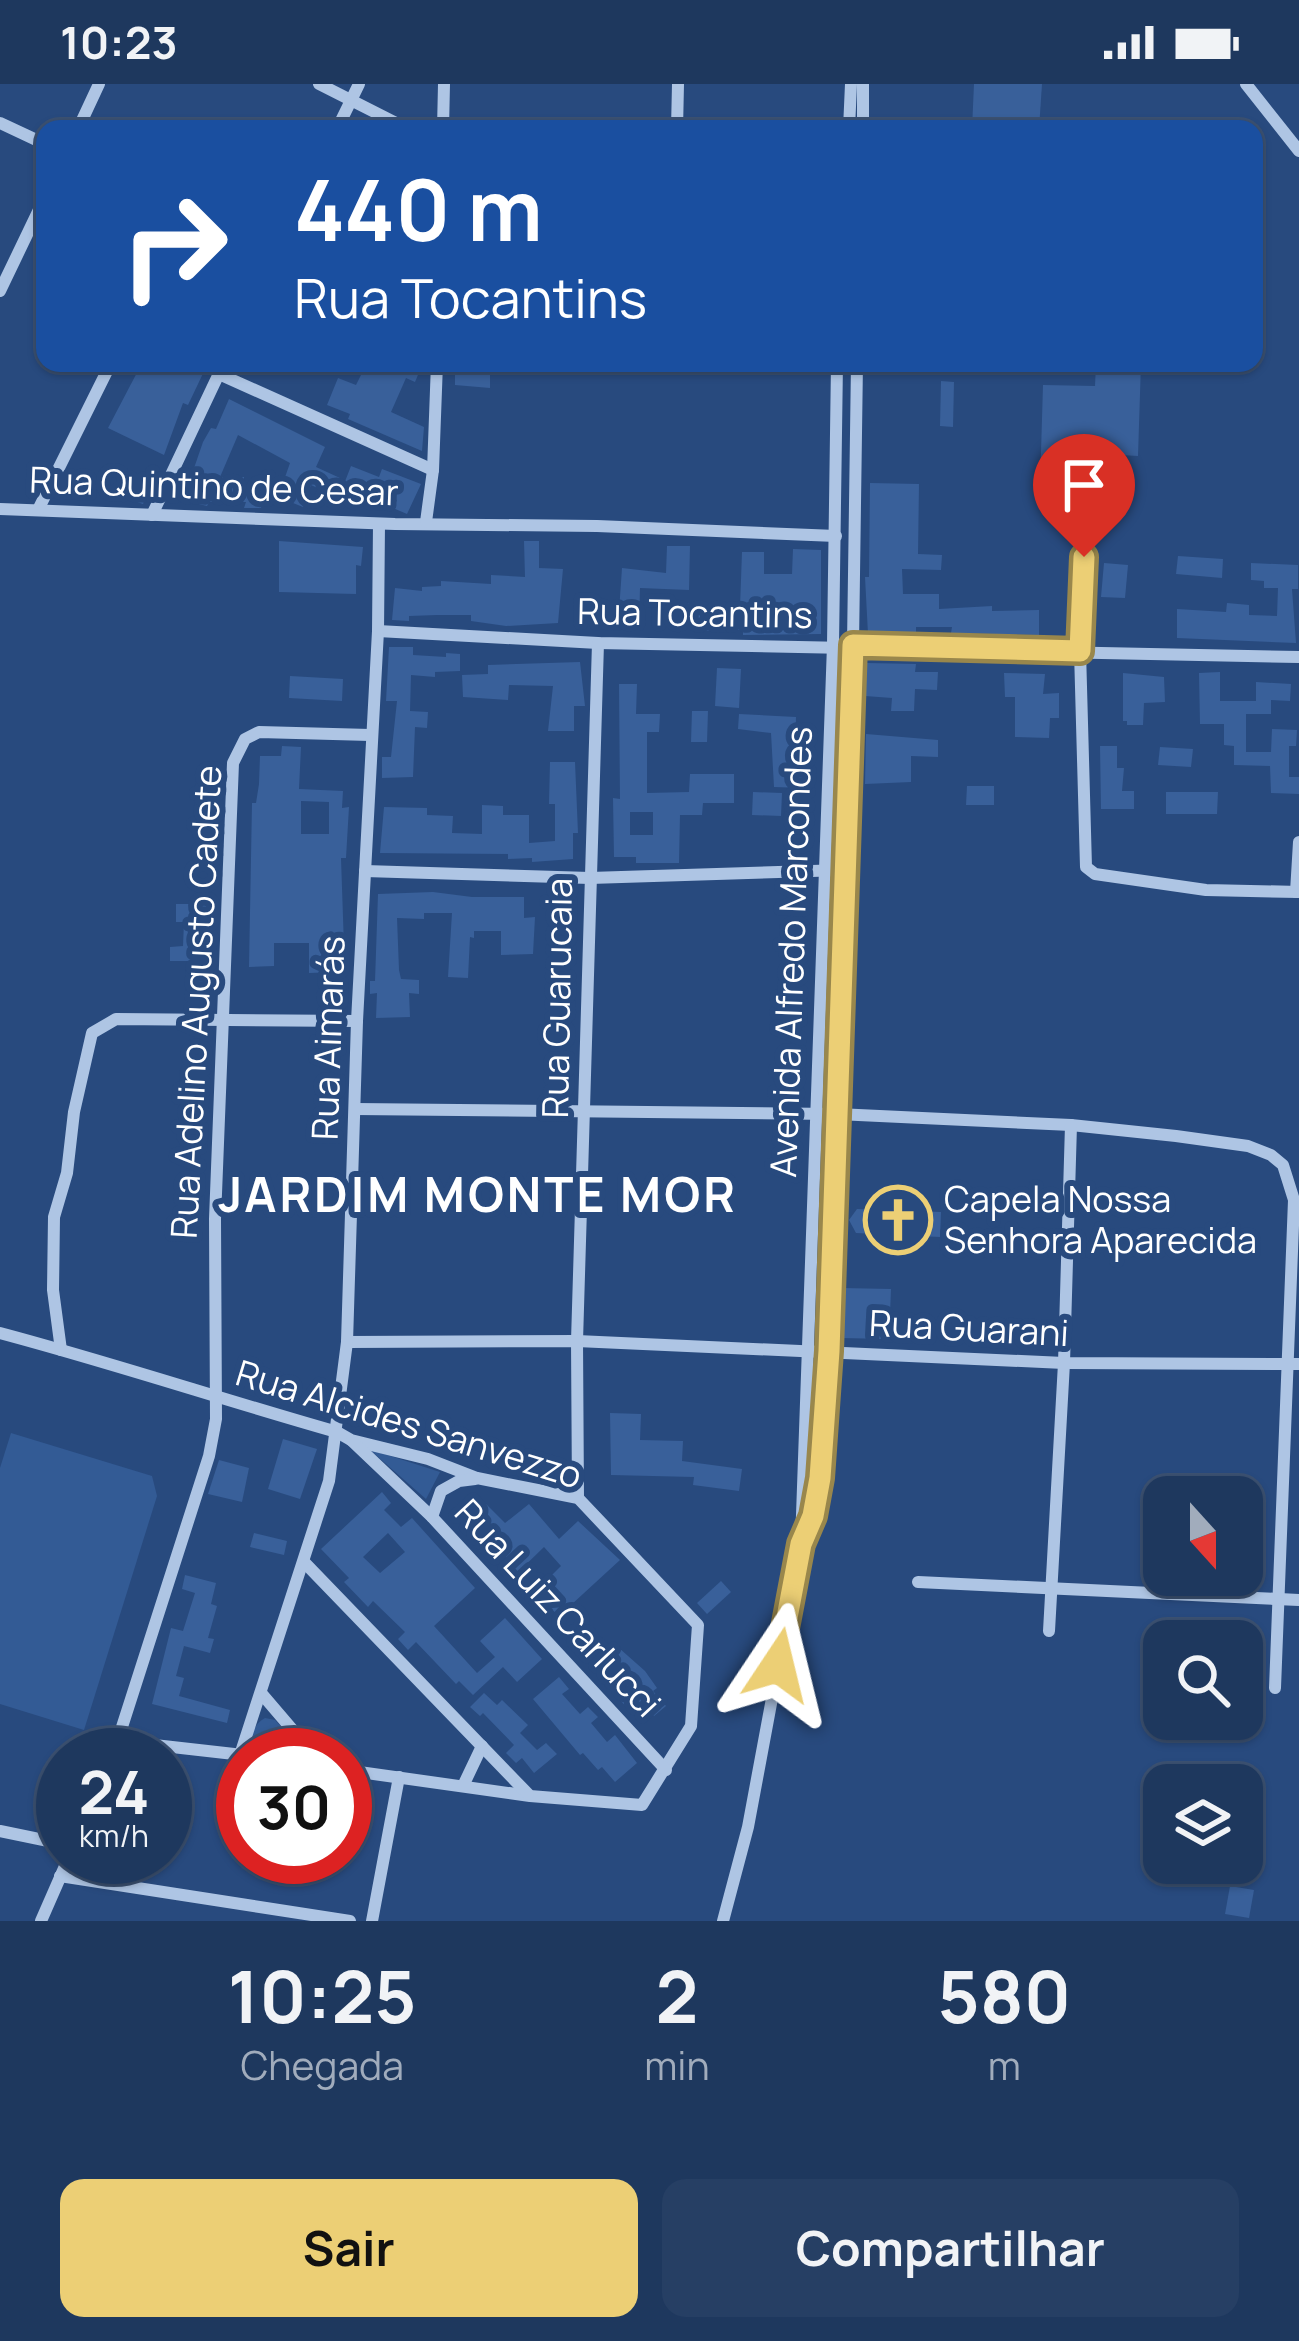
<!DOCTYPE html>
<html lang="pt">
<head>
<meta charset="utf-8">
<style>
	:root { --surface:#1e385e; --page:#263f64; --text:#f1f3f6; --muted:#a1acbc; --line:#3c5273; --accent:#eccf75 }
	body { margin:0; font-family:Manrope,sans-serif; background:var(--page); color:var(--text); height:100vh; display:flex; flex-direction:column; font-size:45px; white-space:nowrap }
	* { box-sizing:border-box; margin:0 }
	p { font-size:39px; color:var(--muted) }
	.icon { flex:none; width:66px; height:66px; fill:none; stroke:currentColor; stroke-width:2; stroke-linecap:round; stroke-linejoin:round }
	.map { position:relative; height:1837px; overflow:hidden }
	.sheet { display:flex; flex-direction:column; background:var(--surface); flex:1 }
	.sheet>* { flex:none }
	.guide { position:absolute; left:36px; top:36px; width:1227px; height:252px; border-radius:24px; box-shadow:0 3px 9px #0004,0 0 0 3px var(--line); background:#1a4fa0; color:#fff; overflow:hidden }
	.needle { width:78px; rotate:159deg }
	.fabs { position:absolute; left:1143px; top:1392px; display:grid; gap:24px }
	.fabs a { display:grid; place-items:center; width:120px; height:120px; border-radius:24px; background:var(--surface); box-shadow:0 3px 9px #0004,0 0 0 3px var(--line); font-size:60px }
	.speed { position:absolute; left:36px; top:1644px; display:flex; gap:24px; font-size:60px; font-weight:700; text-align:center }
	.speed>* { display:grid; place-content:center; width:156px; height:156px; border-radius:50%; background:var(--surface); box-shadow:0 3px 9px #0004,0 0 0 3px var(--line); line-height:1 }
	.speed small { font-size:30px; font-weight:400 }
	.speed .limit { border:18px solid #d22; background:#fff; color:#111 }
	.pin { position:absolute; display:grid; place-items:center; width:102px; height:102px; color:#fff; margin:-123px -51px; border-radius:50% 50% 50% 0; rotate:-45deg; box-shadow:0 0 12px #0007 }
	.pin .icon { rotate:45deg }
	.me { position:absolute; width:132px; margin:-66px; rotate:10deg; stroke-linejoin:round; filter:drop-shadow(0 0 9px #0008) }
	.turn { display:flex; align-items:center; gap:42px; height:252px; padding:0 60px; font-size:54px }
	.turn .icon { width:156px; height:156px; stroke-width:2.5 }
	.turn b { display:block; font-size:84px; line-height:102px }
	.eta { display:flex; justify-content:space-evenly; align-items:center; height:204px; text-align:center }
	.eta b { font-size:72px; font-weight:700; line-height:84px }
	.primary-button { display:flex; gap:24px; margin-top:auto; padding:24px 60px }
	.primary-button a { flex:1; height:138px; border-radius:24px; background:var(--accent); color:#111; font-size:48px; font-weight:700; line-height:138px; text-align:center }
	.primary-button a+a { background:var(--page); color:var(--text) }
	.status { display:flex; justify-content:space-between; align-items:center; height:84px; padding:0 60px; background:var(--surface); direction:ltr }
	.status svg { height:33px; fill:currentColor }
	.map>svg:first-child { display:block }
	.green { fill:#335b95 }
	.building { fill:#39609a; fill-rule:evenodd }
	.lines { fill:none; stroke-linecap:round; stroke-linejoin:round }
	.minor { stroke:#aec5e4; stroke-width:12 }
	.route-casing { stroke:#99874c; stroke-width:30 }
	.route { stroke:#eccf75; stroke-width:21 }
	.labels { text-anchor:middle; stroke-width:12; stroke-linejoin:round; paint-order:stroke }
	.street-label { font-size:36px; fill:#fff; stroke:#284a7e }
	.poi-label { font-size:36px; fill:#fff; stroke:#284a7e; text-anchor:start }
	.district-label { font-size:48px; font-weight:bold; letter-spacing:3px; fill:#fff; stroke:#284a7e }
</style>
</head>
<body>
<div class="status"><b>10:23</b><svg viewBox="0 0 49 12"><path d="M0 12V9h3v3zM5 12V6h3v6zM10 12V3h3v9zM15 12V0h3v12zM26 1h20v11H26zM47 4h2v5h-2z"/></svg></div>
<div class="map">
<svg width="1299" height="1837" viewBox="0 0 1299 1837">
	<rect width="100%" height="100%" fill="#284a7e"/>
	<!-- green -->
	<g class="green">
		<polygon points="11,1349 152,1392 157,1412 84,1646 0,1620 0,1384"/>
		<polygon points="369,1365 440,1388 426,1415"/>
		<path d="M265,1634L275,1636L308,1671L253,1668C248,1656 253,1640 265,1634Z"/>
	</g>
	<!-- building -->
	<g class="building">
		<polygon points="974,0 1042,0 1039,45 972,45"/>
		<polygon points="142,279 208,279 188,321 183,319 164,371 108,344"/>
		<polygon points="367,279 423,279 415,298 406,294 391,328 424,343 422,367 348,335 350,330 327,321 338,294 356,301"/>
		<polygon points="1096,279 1141,279 1138,372 1069,368 1067,403 1040,402 1043,301 1095,302"/>
		<polygon points="455,282 490,285 490,304 455,301"/>
		<polygon points="941,297 954,298 953,343 940,342"/>
		<polygon points="229,315 325,363 316,383 340,394 333,411 311,401 303,423 278,413 290,379 238,351 220,393 244,393 244,402 265,408 261,424 244,424 246,418 209,418 207,422 183,416 203,358 211,344 216,345"/>
		<polygon points="351,382 379,393 382,385 421,400 407,430 393,424 397,416 344,400"/>
		<polygon points="130,390 152,400 143,420 119,412"/>
		<polygon points="870,399 919,400 918,470 942,471 941,486 902,485 903,510 939,510 939,525 992,522 992,527 1039,526 1039,551 951,549 952,543 916,543 916,553 868,550 865,493 869,493"/>
		<polygon points="279,457 363,463 361,482 356,481 356,510 279,508"/>
		<polygon points="524,457 539,457 539,484 563,485 558,539 506,542 471,537 471,531 437,531 409,532 409,537 392,536 395,504 422,507 422,503 441,502 441,497 491,500 491,491 525,493"/>
		<polygon points="667,462 690,462 689,506 640,504 639,542 618,542 622,484 666,489"/>
		<polygon points="793,465 821,466 821,550 743,551 743,545 720,548 679,543 680,519 712,522 712,525 740,523 742,468 764,468 764,490 792,490"/>
		<polygon points="1178,472 1223,475 1222,494 1176,490"/>
		<polygon points="1104,479 1128,481 1125,514 1101,513"/>
		<polygon points="1251,479 1298,481 1298,505 1292,505 1296,559 1177,554 1177,525 1226,528 1227,519 1249,521 1249,531 1277,532 1278,504 1264,504 1264,497 1251,496"/>
		<polygon points="389,563 413,563 413,571 446,573 446,569 460,570 460,587 435,588 435,593 411,591 410,627 428,628 427,644 415,643 413,693 382,694 382,673 391,673 397,617 386,617"/>
		<polygon points="580,578 585,622 574,622 574,647 548,647 553,602 509,601 508,616 463,613 462,591 488,590 488,581"/>
		<polygon points="867,579 916,580 915,588 938,588 937,606 915,605 914,627 891,627 892,614 865,612"/>
		<polygon points="717,584 741,585 739,624 715,622"/>
		<polygon points="1220,588 1220,617 1256,617 1256,598 1291,600 1290,617 1271,616 1271,630 1246,630 1246,668 1271,668 1272,645 1297,646 1296,662 1289,662 1289,693 1299,693 1299,710 1271,709 1270,682 1234,681 1234,662 1224,661 1224,640 1200,640 1199,589"/>
		<polygon points="1004,589 1045,590 1043,610 1059,609 1059,634 1050,634 1049,654 1015,653 1015,613 1005,613"/>
		<polygon points="1123,589 1164,593 1165,618 1144,619 1143,641 1127,641 1127,637 1123,637"/>
		<polygon points="290,592 343,595 342,617 289,614"/>
		<path d="M619,600H637L636,630H660L659,648H647V709L689,708L690,690H734V719H703L702,731H680L679,779H636V773H614L613,714L620,715ZM630,728H653V751H630Z"/>
		<polygon points="692,627 708,627 707,658 691,658"/>
		<polygon points="739,630 796,633 795,659 809,659 805,704 774,703 771,649 738,645"/>
		<polygon points="866,650 938,656 938,673 911,672 911,698 865,700"/>
		<path d="M282,662L301,663L299,705L343,707L342,724L349,723L346,774H341L344,863L334,862L335,888L309,889V859H274V882L249,883L252,719H256L259,700L260,672H281ZM301,717L329,718V750H301Z"/>
		<polygon points="1100,662 1117,662 1117,684 1124,684 1122,707 1134,707 1134,725 1101,725"/>
		<polygon points="1160,663 1193,665 1191,683 1158,681"/>
		<polygon points="550,678 575,678 578,749 573,749 573,775 532,778 532,774 508,775 508,770 380,769 384,723 427,724 427,731 453,732 452,749 482,750 482,721 503,722 503,731 529,731 529,759 555,757 555,720 549,720"/>
		<polygon points="967,702 994,702 994,721 966,721"/>
		<polygon points="753,708 782,709 781,732 752,731"/>
		<polygon points="1166,708 1218,708 1217,730 1166,730"/>
		<polygon points="433,808 472,813 524,813 524,834 535,833 533,870 501,871 501,847 474,847 474,854 470,853 468,894 448,893 452,829 424,829 424,835 397,834 399,886 401,895 419,896 419,910 409,909 410,933 376,934 377,909 370,910 370,897 375,897 378,810"/>
		<polygon points="176,820 212,820 214,877 209,877 209,911 189,911 189,877 170,877 170,863 183,862 184,838 176,838"/>
		<polygon points="857,1125 941,1128 940,1153 856,1149 849,1136"/>
		<polygon points="842,1204 891,1205 889,1255 840,1254"/>
		<polygon points="610,1329 641,1330 640,1356 683,1357 682,1377 742,1385 739,1407 693,1401 694,1393 611,1391"/>
		<polygon points="283,1355 317,1365 300,1415 268,1405"/>
		<polygon points="219,1376 249,1384 242,1418 208,1410"/>
		<path d="M382,1408L391,1419L384,1426L401,1443L412,1434L475,1504L434,1542L477,1589L495,1573L480,1557L505,1534L542,1575L517,1598L503,1583L473,1611L459,1597L456,1600L416,1558L408,1566L398,1555L405,1548L373,1517L368,1523L344,1498L349,1494L321,1465ZM388,1449L405,1468L380,1489L363,1473Z"/>
		<polygon points="485,1419 505,1439 529,1420 559,1455 578,1437 620,1476 559,1532 545,1519 538,1526 528,1515 561,1482 544,1463 510,1496 501,1486 510,1478 492,1458 481,1468 473,1458 483,1449 469,1436"/>
		<polygon points="254,1449 287,1457 284,1471 250,1463"/>
		<polygon points="185,1491 216,1499 211,1520 217,1522 208,1554 214,1555 210,1569 184,1562 176,1592 184,1594 179,1612 230,1626 227,1639 152,1620 171,1544 183,1547 195,1509 182,1505"/>
		<polygon points="721,1497 731,1508 707,1530 697,1519"/>
		<polygon points="619,1564 645,1587 657,1604 653,1607 666,1622 654,1632 642,1618 631,1628 621,1617 633,1607 613,1586 607,1591 598,1581"/>
		<polygon points="559,1593 569,1605 562,1610 580,1630 588,1623 598,1633 591,1639 607,1658 615,1651 637,1679 615,1698 602,1683 598,1686 583,1669 580,1671 533,1615"/>
		<polygon points="484,1609 497,1621 502,1616 528,1641 520,1649 537,1666 546,1659 557,1670 534,1689 522,1674 516,1679 506,1669 514,1661 483,1629 480,1632 470,1623"/>
		<polygon points="1230,1802 1254,1806 1249,1834 1225,1830"/>
	</g>
	<g class="lines">
		<!-- minor -->
		<g class="minor">
			<polyline points="319,0 408,45"/>
			<polyline points="1246,0 1299,67"/>
			<polyline points="0,39 45,60"/>
			<polyline points="78,45 99,0"/>
			<polyline points="337,45 359,0"/>
			<polyline points="443,45 444,0"/>
			<polyline points="677,45 678,0"/>
			<polyline points="849,45 851,0"/>
			<polyline points="863,45 863,0"/>
			<polyline points="0,207 45,113"/>
			<polyline points="219,290 433,386"/>
			<polyline points="0,425 395,440 597,442 836,452"/>
			<polyline points="38,426 111,279"/>
			<polyline points="152,431 224,279"/>
			<polyline points="426,438 433,386 437,279"/>
			<polyline points="1084,473 1080,567 1086,783 1095,790 1206,806 1299,808"/>
			<polyline points="378,547 598,559 1299,573"/>
			<polyline points="365,787 590,794 844,786"/>
			<polyline points="1296,808 1299,758"/>
			<polyline points="355,1025 837,1030 1071,1041 1176,1052 1248,1062 1271,1071 1283,1081 1294,1116 1275,1604"/>
			<path d="M0,1249C113,1279 224,1316 337,1348L351,1356L428,1375L477,1394L578,1414L698,1541L691,1642L642,1721L530,1712L345,1686"/>
			<polyline points="347,1258 577,1257 1064,1279 1299,1280"/>
			<polyline points="61,1266 53,1206 54,1133 67,1089 74,1028 92,949 116,935 357,937"/>
			<polyline points="352,1357 432,1433 666,1686"/>
			<polyline points="578,1414 577,1257 598,559"/>
			<polyline points="432,1433 441,1407 459,1397 475,1395"/>
			<polyline points="805,1450 817,1417 820,1394 829,1267 853,561 857,279"/>
			<polyline points="304,1478 528,1710"/>
			<polyline points="918,1498 1299,1516"/>
			<polyline points="1049,1547 1064,1279 1071,1041"/>
			<polyline points="261,1609 314,1671"/>
			<polyline points="119,1657 243,1671"/>
			<polyline points="113,1671 209,1372 216,1335 215,1135 233,679 245,655 259,648 370,651"/>
			<polyline points="240,1671 329,1397 347,1258 357,937 378,547 379,440"/>
			<polyline points="463,1702 482,1662"/>
			<polyline points="0,1747 63,1760"/>
			<polyline points="60,1792 350,1837"/>
			<polyline points="41,1837 69,1773"/>
			<polyline points="372,1837 399,1693"/>
			<polyline points="723,1837 748,1743 801,1459 833,561 837,279"/>
		</g>
	</g>
	<g class="lines">
		<defs>
			<polyline id="route" points="778,1581 801,1460 813,1432 820,1394 829,1267 853,561 1080,567 1084,473"/>
		</defs>
		<!-- route casing -->
		<use href="#route" class="route-casing"/>
		<!-- route -->
		<use href="#route" class="route"/>
	</g>
	<!-- icons -->
	<defs>
		<symbol id="church-ring" viewBox="-11 -11 22 22"><circle r="9.5" fill="#284a7e" stroke="#eccf75" stroke-width="1.5"/><path d="M-1.2-6h2.4v3.5h3.3v2.4h-3.3V6h-2.4V-.1h-3.3v-2.4h3.3Z" fill="#eccf75"/></symbol>
	</defs>
	<g fill-rule="evenodd">
		<use href="#church-ring" x="860" y="1098" width="76" height="76"/>
	</g>
	<g class="labels">
		<!-- street labels -->
		<g class="street-label">
			<text transform="translate(214 402) rotate(2)" y="13">Rua Quintino de Cesar</text>
			<text transform="translate(695 529) rotate(1)" y="13">Rua Tocantins</text>
			<text transform="translate(791 868) rotate(-88)" y="13">Avenida Alfredo Marcondes</text>
			<text transform="translate(557 914) rotate(-89)" y="13">Rua Guarucaia</text>
			<text transform="translate(196 918) rotate(-87)" y="13">Rua Adelino Augusto Cadete</text>
			<text transform="translate(328 954) rotate(-88)" y="13">Rua Aimarás</text>
			<text transform="translate(969 1244) rotate(3)" y="13">Rua Guarani</text>
			<text transform="translate(409 1340) rotate(17)" y="13">Rua Alcides Sanvezzo</text>
			<text transform="translate(558 1524) rotate(47)" y="13">Rua Luiz Carlucci</text>
		</g>
		<!-- poi labels -->
		<g class="poi-label">
			<text x="944" y="1128">Capela Nossa<tspan x="944" dy="41">Senhora Aparecida</tspan></text>
		</g>
		<!-- district labels -->
		<g class="district-label">
			<text x="478" y="1128">JARDIM MONTE MOR</text>
		</g>
	</g>
</svg>
<div class="fabs">
<a><svg class="needle" viewBox="-14 -14 28 28"><path d="M0-13l5 13h-10z" fill="#e53935"/><path d="M0 13l5-13h-10z" fill="#a1acbc"/></svg></a>
<a><svg class="icon" aria-label="search" viewBox="0 0 24 24"><circle cx="10" cy="10" r="6"/><path d="M15 15l6 6"/></svg></a>
<a><svg class="icon" aria-label="layers" viewBox="0 0 24 24"><path d="M12 4l9 5-9 5-9-5zM3 14l9 5 9-5"/></svg></a>
</div>
<div class="speed"><div>24<small>km/h</small></div><div class="limit">30</div></div>
<div class="pin" style="left:1084px;top:473px;background:#d93025"><svg class="icon" aria-label="arrive" viewBox="0 0 24 24"><path d="M6 21V4h12l-3 4 3 4H6"/></svg></div>
<svg class="me" style="left:778px;top:1581px" viewBox="-20 -20 40 40"><path d="M0-17L14 15 0 8-14 15z" fill="#eccf75" stroke="#fff" stroke-width="4"/></svg>
<div class="guide">
<div class="turn"><svg class="icon" aria-label="right" viewBox="0 0 24 24"><path d="M7 20v-9h11M14 6l5 5-5 5"/></svg><div><b>440 m</b>Rua Tocantins</div></div>
</div>
</div>
<section class="sheet">
<div class="eta">
<div><b>10:25</b><p>Chegada</p></div>
<div><b>2</b><p>min</p></div>
<div><b>580</b><p>m</p></div>
</div>
<div class="primary-button"><a>Sair</a><a>Compartilhar</a></div>
</section>
</body>
</html>
